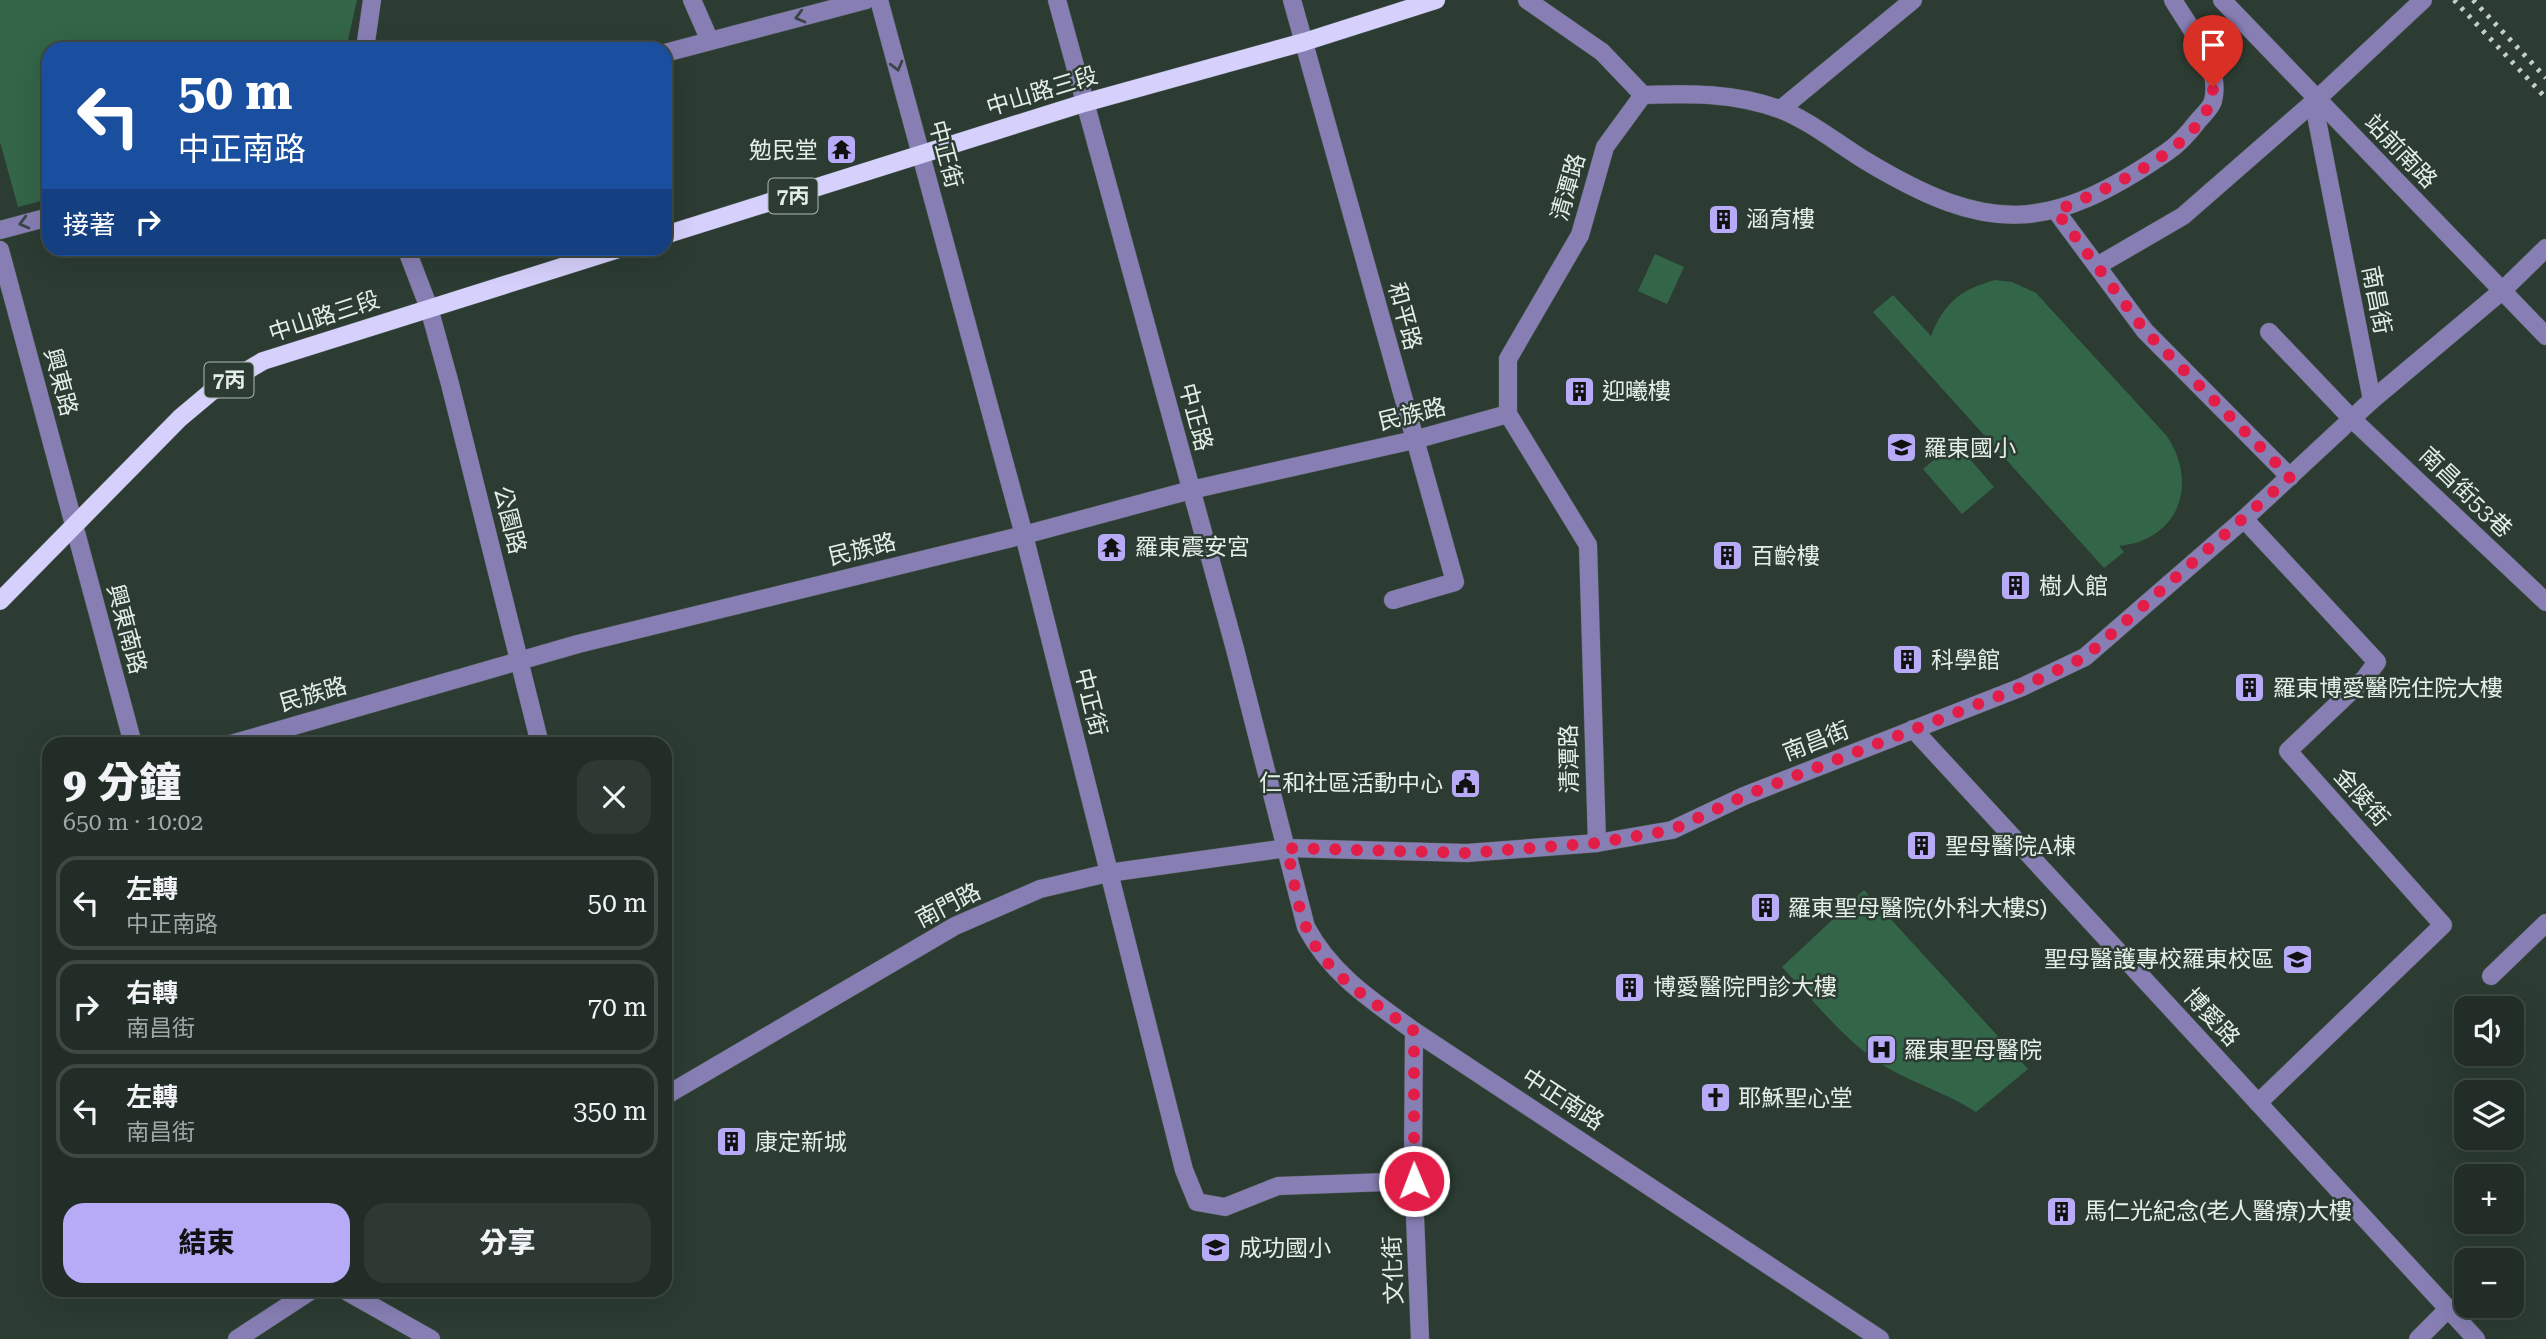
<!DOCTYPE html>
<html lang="zh-TW">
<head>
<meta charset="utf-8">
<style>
	:root { --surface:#212d26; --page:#2d3932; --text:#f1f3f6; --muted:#a2a8a7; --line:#3e4943; --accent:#b7abf8 }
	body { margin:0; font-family:"Roboto Serif","Noto Sans TC",serif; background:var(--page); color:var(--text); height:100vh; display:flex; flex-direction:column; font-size:26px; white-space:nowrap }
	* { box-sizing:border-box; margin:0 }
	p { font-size:23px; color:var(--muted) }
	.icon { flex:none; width:38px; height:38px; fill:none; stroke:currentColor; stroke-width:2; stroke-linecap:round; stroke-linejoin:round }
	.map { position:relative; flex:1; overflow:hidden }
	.drawer { position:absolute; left:42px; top:737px; width:630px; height:560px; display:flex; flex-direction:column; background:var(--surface); border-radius:21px; box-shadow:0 7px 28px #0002,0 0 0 2px var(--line) }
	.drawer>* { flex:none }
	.hud { position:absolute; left:42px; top:42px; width:630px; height:214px; border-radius:21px; box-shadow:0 7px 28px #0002,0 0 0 2px var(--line); background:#1a4fa0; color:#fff; overflow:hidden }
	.tools { position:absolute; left:2454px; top:996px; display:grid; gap:14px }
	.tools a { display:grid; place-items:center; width:70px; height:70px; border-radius:14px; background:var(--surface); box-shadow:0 7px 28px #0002,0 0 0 2px var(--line); font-size:35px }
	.pin { position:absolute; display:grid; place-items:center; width:60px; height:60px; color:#fff; margin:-72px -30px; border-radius:50% 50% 50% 0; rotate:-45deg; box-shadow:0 0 7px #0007 }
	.pin .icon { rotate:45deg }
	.me { position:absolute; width:77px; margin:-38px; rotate:359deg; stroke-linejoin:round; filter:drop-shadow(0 0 5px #0008) }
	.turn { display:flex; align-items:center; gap:24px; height:147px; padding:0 21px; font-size:32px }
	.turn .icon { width:91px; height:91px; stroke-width:2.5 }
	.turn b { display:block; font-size:49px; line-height:60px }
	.then { display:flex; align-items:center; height:66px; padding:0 21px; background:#0003; gap:14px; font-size:26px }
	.round { display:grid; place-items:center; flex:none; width:74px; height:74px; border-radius:21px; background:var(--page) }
	.summary { display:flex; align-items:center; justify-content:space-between; height:119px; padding:0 21px }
	h1 { font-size:42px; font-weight:800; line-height:52px }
	.cta { display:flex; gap:14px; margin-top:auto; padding:14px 21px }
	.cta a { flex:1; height:80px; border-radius:21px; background:var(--accent); color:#111; font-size:28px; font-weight:800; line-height:80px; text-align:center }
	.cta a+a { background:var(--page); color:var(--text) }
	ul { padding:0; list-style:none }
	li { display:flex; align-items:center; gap:21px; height:94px; margin:0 14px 10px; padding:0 7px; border:4px solid var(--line); border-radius:21px }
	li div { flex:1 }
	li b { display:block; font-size:26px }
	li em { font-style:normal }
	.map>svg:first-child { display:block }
	.green { fill:#336548 }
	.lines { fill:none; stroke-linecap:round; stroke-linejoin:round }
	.minor-casing { stroke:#49584f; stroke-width:19 }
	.major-casing { stroke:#49584f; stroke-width:19 }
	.minor { stroke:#877fb4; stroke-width:18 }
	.major { stroke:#d6d1fc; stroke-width:18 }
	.rail { stroke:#c4cfc8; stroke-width:5; stroke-dasharray:3.5 7; stroke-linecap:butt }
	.oneway { stroke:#3a4646 }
	.route { stroke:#e11d48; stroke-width:12; stroke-dasharray:0 21.6 }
	.labels { text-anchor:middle; stroke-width:5; stroke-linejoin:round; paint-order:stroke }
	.shield { fill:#2c3c32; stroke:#adb9b1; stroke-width:2 }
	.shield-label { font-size:21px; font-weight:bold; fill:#e4eee7 }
	.street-label { font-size:23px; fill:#e4eee7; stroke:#2c3c32 }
	.poi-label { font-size:23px; fill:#e4eee7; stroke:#2c3c32; text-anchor:start }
</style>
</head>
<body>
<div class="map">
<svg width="2546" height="1339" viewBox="0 0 2546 1339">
	<rect width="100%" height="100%" fill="#2c3c32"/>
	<!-- green -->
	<g class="green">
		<polygon points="0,0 357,0 346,49 49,49 49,199 18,207 0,142"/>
		<polygon points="1655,254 1684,267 1667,304 1638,291"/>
		<path d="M1995,280L2012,282L2036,293L2166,435C2199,482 2180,540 2119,546L2124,552L2104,568L1873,312L1893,295L1931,336C1944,303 1961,289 1995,280Z"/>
		<polygon points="1955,442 1994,487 1962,514 1923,469"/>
		<path d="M1864,890L2028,1069L1976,1112C1950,1095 1921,1086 1893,1071C1849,1047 1816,1003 1782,967Z"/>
	</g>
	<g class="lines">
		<defs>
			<g id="minor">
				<polyline points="692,0 710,41"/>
				<polyline points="879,0 1024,535 1184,1170 1197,1202 1225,1207 1278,1186 1414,1181"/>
				<path d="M1057,0L1235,649L1306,927C1331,974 1371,1000 1414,1031L1880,1339"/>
				<polyline points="1292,0 1455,582 1393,600"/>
				<polyline points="1527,0 1602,52 1643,95"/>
				<polyline points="2222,0 2546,336"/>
				<polyline points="365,49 372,0"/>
				<polyline points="665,53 866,0"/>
				<path d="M1643,95C1690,93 1735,93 1779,109C1807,119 1840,145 1866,161C1989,235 2049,233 2167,152C2180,143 2188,134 2197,122C2202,116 2211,108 2213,101C2222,66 2190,29 2173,0"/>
				<polyline points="2317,99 2316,115 2372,400"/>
				<polyline points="1781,109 1913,0"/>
				<polyline points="2056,211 2145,331 2290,477"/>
				<polyline points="0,230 49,217"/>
				<polyline points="406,248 429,308 450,384 540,744"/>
				<polyline points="0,250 133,744"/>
				<polyline points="2097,266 2183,216 2317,99 2423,0"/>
				<polyline points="2269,332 2352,419 2546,602"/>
				<polyline points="2244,519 2377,662 2365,678 2288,751 2443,925 2258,1103"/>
				<polyline points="1913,729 2476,1339"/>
				<polyline points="231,744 578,644 1024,535 1191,490 1414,440 1508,414"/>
				<polyline points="1597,843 1588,545 1508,414 1508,359 1580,235 1605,147 1643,95"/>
				<polyline points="2491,976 2546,923"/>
				<polyline points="1414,1031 1413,1167 1420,1339"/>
				<polyline points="665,1096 955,926 1040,889 1108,873 1287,848 1467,853 1597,843 1672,830 1744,796 2022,687 2085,657 2244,519 2372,400 2503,290 2546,248"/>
				<polyline points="344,1290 431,1339"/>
				<polyline points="237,1339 312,1290"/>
				<polyline points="2418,1339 2448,1309"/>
			</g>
			<g id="major">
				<polyline points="665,235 1084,103 1304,42 1436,0"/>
				<polyline points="0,601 180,418 211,392 263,361 622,248"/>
			</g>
		</defs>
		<!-- minor casing -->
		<use href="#minor" class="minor-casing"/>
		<!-- major casing -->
		<use href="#major" class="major-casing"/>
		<!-- minor -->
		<use href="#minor" class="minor"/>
		<!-- major -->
		<use href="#major" class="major"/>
		<!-- rail -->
		<g class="rail">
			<polyline points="2454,0 2546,98"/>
			<polyline points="2473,0 2546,78"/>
		</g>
	</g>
	<!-- one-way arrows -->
	<defs><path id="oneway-chevron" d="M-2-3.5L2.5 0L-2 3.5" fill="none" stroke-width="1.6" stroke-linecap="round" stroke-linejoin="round" transform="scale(1.75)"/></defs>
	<g class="oneway">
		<use href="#oneway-chevron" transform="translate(800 17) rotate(165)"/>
		<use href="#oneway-chevron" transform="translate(897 66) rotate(75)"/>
		<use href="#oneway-chevron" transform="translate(24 223) rotate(165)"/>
	</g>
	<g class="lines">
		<!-- route -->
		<path class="route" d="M1414,1181V1031C1374,1002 1324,975 1306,927C1296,902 1293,874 1287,848L1467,853L1597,843L1672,830L1744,796L2022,687L2085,657L2290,477L2145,331L2056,211C2103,190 2211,146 2213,87"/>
	</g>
	<!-- icons -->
	<defs>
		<symbol id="temple-square" viewBox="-11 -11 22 22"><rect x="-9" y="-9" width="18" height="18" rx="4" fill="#b7abf8" stroke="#2c3c32"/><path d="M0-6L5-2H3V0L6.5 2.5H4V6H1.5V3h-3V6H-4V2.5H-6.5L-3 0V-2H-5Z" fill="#111"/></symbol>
		<symbol id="building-square" viewBox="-11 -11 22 22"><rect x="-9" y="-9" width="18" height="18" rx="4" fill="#b7abf8" stroke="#2c3c32"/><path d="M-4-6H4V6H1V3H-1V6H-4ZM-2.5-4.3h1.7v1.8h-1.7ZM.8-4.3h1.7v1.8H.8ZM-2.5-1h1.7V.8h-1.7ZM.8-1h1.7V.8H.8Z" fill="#111"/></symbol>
		<symbol id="school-square" viewBox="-11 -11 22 22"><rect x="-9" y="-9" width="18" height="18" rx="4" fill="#b7abf8" stroke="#2c3c32"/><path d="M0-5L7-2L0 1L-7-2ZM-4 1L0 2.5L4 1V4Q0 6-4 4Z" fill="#111"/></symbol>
		<symbol id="civic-square" viewBox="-11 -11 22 22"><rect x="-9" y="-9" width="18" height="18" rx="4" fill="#b7abf8" stroke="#2c3c32"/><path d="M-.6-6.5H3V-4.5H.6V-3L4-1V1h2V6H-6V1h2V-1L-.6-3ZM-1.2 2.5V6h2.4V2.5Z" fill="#111"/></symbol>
		<symbol id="university-square" viewBox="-11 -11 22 22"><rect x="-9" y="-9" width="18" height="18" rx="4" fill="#b7abf8" stroke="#2c3c32"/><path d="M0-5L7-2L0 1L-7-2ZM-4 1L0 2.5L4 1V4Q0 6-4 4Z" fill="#111"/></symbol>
		<symbol id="hospital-square" viewBox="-11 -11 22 22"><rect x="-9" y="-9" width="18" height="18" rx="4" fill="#b7abf8" stroke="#2c3c32"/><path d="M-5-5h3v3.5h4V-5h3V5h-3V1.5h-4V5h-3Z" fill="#111"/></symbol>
		<symbol id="church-square" viewBox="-11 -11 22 22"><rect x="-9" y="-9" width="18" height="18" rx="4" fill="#b7abf8" stroke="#2c3c32"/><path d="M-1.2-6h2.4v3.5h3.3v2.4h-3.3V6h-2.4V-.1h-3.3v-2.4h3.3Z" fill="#111"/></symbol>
	</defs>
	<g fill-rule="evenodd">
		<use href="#temple-square" x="824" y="132" width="35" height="35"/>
		<use href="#building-square" x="1706" y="202" width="35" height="35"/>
		<use href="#building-square" x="1562" y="374" width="35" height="35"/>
		<use href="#school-square" x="1884" y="430" width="35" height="35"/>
		<use href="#temple-square" x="1094" y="530" width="35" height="35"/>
		<use href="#building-square" x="1710" y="538" width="35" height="35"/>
		<use href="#building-square" x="1998" y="568" width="35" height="35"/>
		<use href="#building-square" x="1890" y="642" width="35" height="35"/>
		<use href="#building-square" x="2232" y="670" width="35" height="35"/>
		<use href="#civic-square" x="1448" y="766" width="35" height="35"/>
		<use href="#building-square" x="1904" y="828" width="35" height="35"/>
		<use href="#building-square" x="1748" y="890" width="35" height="35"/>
		<use href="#university-square" x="2280" y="942" width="35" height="35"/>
		<use href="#building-square" x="1612" y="970" width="35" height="35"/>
		<use href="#hospital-square" x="1864" y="1032" width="35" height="35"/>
		<use href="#church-square" x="1698" y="1080" width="35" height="35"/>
		<use href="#building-square" x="714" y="1124" width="35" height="35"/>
		<use href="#building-square" x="2044" y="1194" width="35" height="35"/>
		<use href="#school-square" x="1198" y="1230" width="35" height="35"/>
	</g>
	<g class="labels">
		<!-- shield labels -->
		<g class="shield">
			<rect x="768.5" y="178.5" width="49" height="35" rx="5"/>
			<rect x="204.5" y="362.5" width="49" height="35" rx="5"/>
		</g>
		<g class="shield-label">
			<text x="793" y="203">7丙</text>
			<text x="229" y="387">7丙</text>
		</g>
		<!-- street labels -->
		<g class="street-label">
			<text transform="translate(1042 91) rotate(-17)" y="8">中山路三段</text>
			<text transform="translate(2401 151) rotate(46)" y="8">站前南路</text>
			<text transform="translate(946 154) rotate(75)" y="8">中正街</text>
			<text transform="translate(1568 187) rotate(-74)" y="8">清潭路</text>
			<text transform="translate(2377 300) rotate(79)" y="8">南昌街</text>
			<text transform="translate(324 316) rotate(-18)" y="8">中山路三段</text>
			<text transform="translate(1405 316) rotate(75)" y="8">和平路</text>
			<text transform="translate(61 382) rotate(75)" y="8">興東路</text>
			<text transform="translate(1412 414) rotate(-14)" y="8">民族路</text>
			<text transform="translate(1196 417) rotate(75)" y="8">中正路</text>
			<text transform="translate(2466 492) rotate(44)" y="8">南昌街53巷</text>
			<text transform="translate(510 520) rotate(76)" y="8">公園路</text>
			<text transform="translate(862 549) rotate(-14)" y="8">民族路</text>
			<text transform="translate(127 629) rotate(75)" y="8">興東南路</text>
			<text transform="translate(313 694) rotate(-16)" y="8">民族路</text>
			<text transform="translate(1091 702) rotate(76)" y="8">中正街</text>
			<text transform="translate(1816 741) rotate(-21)" y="8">南昌街</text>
			<text transform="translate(1569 759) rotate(-91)" y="8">清潭路</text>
			<text transform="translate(2362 797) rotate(48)" y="8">金陵街</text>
			<text transform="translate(948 905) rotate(-27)" y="8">南門路</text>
			<text transform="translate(2212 1017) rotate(47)" y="8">博愛路</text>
			<text transform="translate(1563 1099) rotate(33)" y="8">中正南路</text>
			<text transform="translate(1393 1270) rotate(-92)" y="8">文化街</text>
		</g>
		<!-- poi labels -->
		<g class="poi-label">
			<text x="818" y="158" text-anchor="end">勉民堂</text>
			<text x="1746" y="227">涵育樓</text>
			<text x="1602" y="399">迎曦樓</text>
			<text x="1924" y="456">羅東國小</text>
			<text x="1135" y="555">羅東震安宮</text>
			<text x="1751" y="564">百齡樓</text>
			<text x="2039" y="594">樹人館</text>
			<text x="1931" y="668">科學館</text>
			<text x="2273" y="696">羅東博愛醫院住院大樓</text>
			<text x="1443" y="791" text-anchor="end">仁和社區活動中心</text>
			<text x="1945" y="854">聖母醫院A棟</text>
			<text x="1788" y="916">羅東聖母醫院(外科大樓S)</text>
			<text x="2274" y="967" text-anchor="end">聖母醫護專校羅東校區</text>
			<text x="1653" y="995">博愛醫院門診大樓</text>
			<text x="1904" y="1058">羅東聖母醫院</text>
			<text x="1738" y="1106">耶穌聖心堂</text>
			<text x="755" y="1150">康定新城</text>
			<text x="2084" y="1219">馬仁光紀念(老人醫療)大樓</text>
			<text x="1239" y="1256">成功國小</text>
		</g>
	</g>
</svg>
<div class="tools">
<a><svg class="icon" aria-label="sound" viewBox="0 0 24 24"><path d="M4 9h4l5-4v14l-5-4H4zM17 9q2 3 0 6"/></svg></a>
<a><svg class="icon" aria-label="layers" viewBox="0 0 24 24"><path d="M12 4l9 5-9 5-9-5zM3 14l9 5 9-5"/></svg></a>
<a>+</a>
<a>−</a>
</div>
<div class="pin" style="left:2213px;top:87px;background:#d93025"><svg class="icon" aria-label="arrive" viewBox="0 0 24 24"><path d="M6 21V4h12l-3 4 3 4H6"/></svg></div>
<svg class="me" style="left:1414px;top:1181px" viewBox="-20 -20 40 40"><circle r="17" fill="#e11d48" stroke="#fff" stroke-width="3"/><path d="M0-11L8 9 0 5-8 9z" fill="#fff"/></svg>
<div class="hud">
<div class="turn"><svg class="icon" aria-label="left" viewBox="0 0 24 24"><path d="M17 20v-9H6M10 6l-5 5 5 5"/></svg><div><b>50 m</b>中正南路</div></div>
<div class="then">接著<svg class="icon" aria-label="right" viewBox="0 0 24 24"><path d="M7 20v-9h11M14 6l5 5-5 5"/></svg></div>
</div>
<section class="drawer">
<div class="summary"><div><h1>9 分鐘</h1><p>650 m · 10:02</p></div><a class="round"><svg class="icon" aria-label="close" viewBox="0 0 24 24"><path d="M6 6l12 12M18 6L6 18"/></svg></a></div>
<ul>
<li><svg class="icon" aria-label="left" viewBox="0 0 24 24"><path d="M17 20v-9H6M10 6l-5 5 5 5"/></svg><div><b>左轉</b><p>中正南路</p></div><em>50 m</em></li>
<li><svg class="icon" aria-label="right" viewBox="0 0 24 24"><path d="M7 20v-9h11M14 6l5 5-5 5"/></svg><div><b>右轉</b><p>南昌街</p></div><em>70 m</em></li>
<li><svg class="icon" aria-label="left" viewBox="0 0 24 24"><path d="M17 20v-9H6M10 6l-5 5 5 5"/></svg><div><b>左轉</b><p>南昌街</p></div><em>350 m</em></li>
</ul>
<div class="cta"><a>結束</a><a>分享</a></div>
</section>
</div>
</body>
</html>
